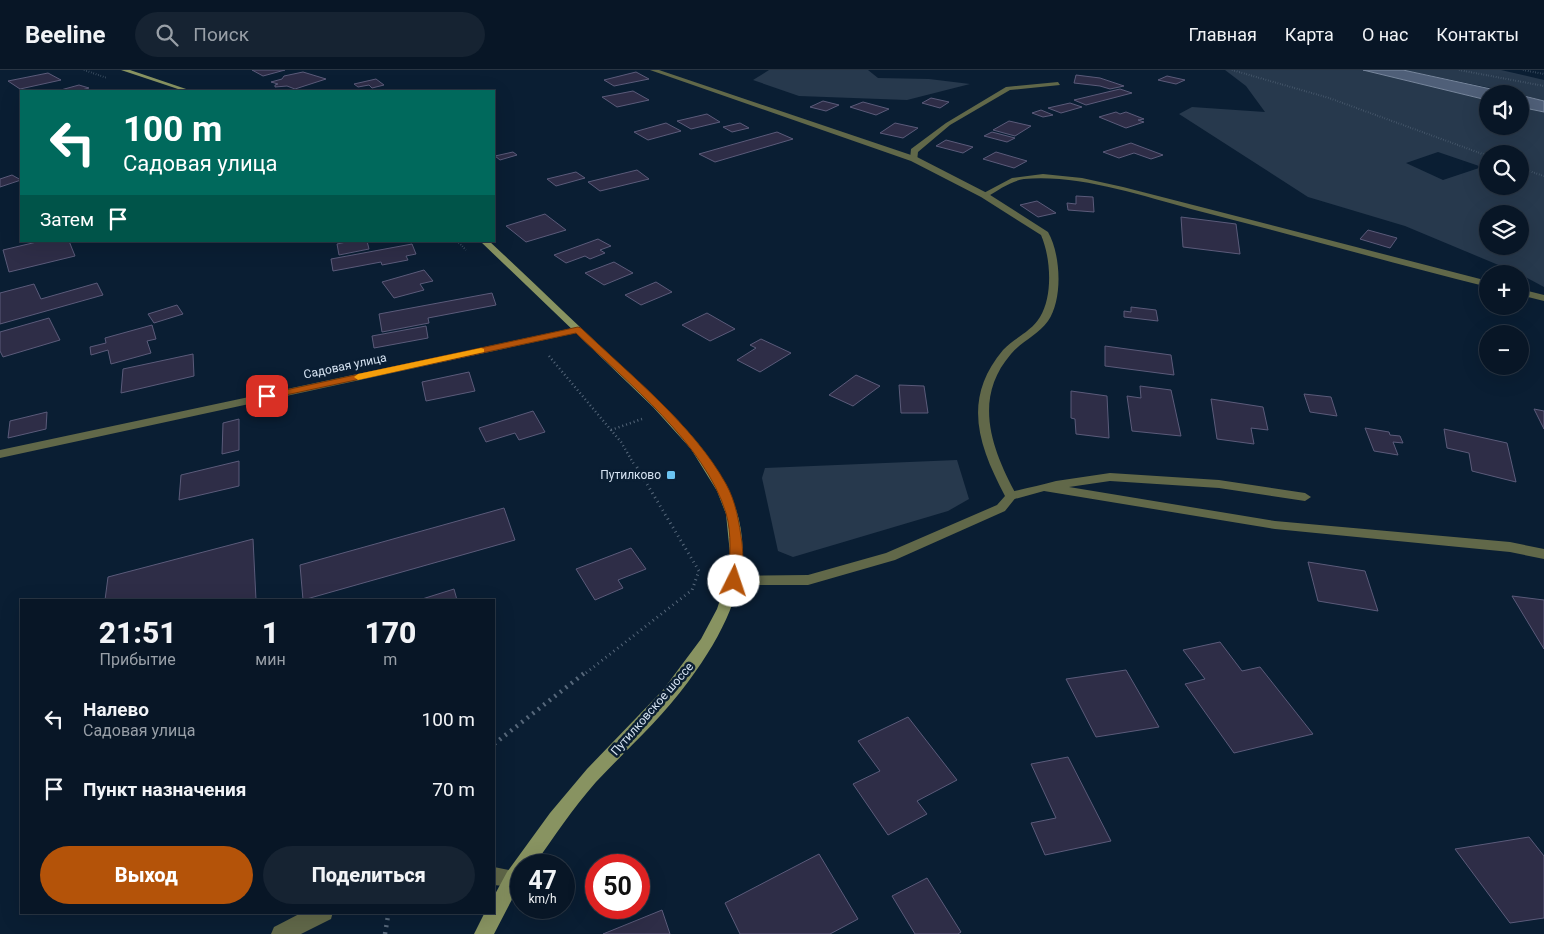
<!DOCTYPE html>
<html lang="ru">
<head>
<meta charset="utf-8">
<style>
	:root { --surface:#081626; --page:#162332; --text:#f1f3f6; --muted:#989fa7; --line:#293543; --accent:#b45309 }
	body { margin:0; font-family:Roboto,sans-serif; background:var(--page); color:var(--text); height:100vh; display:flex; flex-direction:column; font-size:19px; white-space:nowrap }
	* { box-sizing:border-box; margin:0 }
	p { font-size:16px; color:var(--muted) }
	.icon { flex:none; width:28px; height:28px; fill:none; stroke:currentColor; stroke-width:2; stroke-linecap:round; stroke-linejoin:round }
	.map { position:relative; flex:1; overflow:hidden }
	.sheet { position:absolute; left:20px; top:529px; width:475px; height:315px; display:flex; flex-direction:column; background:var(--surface); border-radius:0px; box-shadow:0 5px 20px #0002,0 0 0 1px var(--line) }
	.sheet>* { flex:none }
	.hud { position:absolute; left:20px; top:20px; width:475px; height:152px; border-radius:0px; box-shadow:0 5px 20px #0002,0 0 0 1px var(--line); background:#00695c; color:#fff; overflow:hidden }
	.controls { position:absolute; left:1479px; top:15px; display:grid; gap:10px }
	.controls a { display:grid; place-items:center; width:50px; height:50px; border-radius:50%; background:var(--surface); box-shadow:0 5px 20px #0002,0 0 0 1px var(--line); font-size:25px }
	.speed { position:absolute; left:510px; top:784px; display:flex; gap:10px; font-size:25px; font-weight:700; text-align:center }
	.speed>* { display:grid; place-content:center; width:65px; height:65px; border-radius:50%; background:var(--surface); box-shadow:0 5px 20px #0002,0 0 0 1px var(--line); line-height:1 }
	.speed small { font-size:12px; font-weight:400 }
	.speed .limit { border:8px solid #d22; background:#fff; color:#111 }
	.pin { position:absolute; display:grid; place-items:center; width:42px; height:42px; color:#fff; margin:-21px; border-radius:10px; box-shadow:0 2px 8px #0006 }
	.me { position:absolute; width:55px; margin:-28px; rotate:4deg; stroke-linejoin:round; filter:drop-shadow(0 0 4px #0008) }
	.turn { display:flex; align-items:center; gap:18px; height:105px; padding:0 20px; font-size:22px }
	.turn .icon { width:65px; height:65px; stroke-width:2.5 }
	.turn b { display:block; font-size:35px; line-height:42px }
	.then { display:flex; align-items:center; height:48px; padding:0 20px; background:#0003; gap:10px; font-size:19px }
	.eta { display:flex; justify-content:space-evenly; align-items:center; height:85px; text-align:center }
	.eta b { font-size:30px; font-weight:800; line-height:35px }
	.action { display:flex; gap:10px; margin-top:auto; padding:10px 20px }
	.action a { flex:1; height:58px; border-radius:30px; background:var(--accent); color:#fff; font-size:20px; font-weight:800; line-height:58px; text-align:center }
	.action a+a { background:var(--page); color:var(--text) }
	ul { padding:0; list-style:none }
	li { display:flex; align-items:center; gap:15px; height:70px; padding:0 20px }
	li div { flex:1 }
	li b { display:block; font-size:19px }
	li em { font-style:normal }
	header { display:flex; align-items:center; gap:30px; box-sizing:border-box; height:70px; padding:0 25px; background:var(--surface); border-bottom:1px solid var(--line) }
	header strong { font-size:24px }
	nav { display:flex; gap:28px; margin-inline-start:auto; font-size:18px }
	.search { width:350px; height:45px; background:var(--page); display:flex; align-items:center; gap:12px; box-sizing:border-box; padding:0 18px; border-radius:28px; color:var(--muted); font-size:19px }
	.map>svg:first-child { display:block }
	.green { fill:#27394d; fill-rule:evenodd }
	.water { fill:#4f5f78; stroke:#78879d }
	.building { fill:#2e2d47; stroke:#5b5b7a }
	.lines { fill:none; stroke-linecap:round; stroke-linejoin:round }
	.path-far3 { stroke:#57687b; stroke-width:2; stroke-dasharray:0.5 2; stroke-linecap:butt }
	.path-far2 { stroke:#57687b; stroke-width:2.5; stroke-dasharray:1 3; stroke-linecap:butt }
	.path-far1 { stroke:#57687b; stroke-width:3; stroke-dasharray:1 4; stroke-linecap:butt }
	.path { stroke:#57687b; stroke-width:4.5; stroke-dasharray:2 5; stroke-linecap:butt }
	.service { fill:#616849; fill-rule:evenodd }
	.minor { fill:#616849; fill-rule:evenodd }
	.secondary { fill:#889361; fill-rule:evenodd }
	.route { fill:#b45309; stroke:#753606 }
	.slow { fill:#f59e0b }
	.poi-dot { fill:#6ac3f1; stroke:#0a1e33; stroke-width:2 }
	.labels { text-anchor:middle; stroke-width:5; stroke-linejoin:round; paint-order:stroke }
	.street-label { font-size:12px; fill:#d6e3f2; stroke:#0a1e33 }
	.poi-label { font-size:12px; fill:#d6e3f2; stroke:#0a1e33; text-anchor:end }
</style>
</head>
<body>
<header>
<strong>Beeline</strong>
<div class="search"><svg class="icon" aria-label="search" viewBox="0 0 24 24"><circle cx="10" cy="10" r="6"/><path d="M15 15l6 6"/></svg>Поиск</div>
<nav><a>Главная</a><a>Карта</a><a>О нас</a><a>Контакты</a></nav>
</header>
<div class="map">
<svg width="1544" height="864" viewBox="0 0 1544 864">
	<rect width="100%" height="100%" fill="#0a1e33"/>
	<!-- green -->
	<g class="green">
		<polygon points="769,0 868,0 878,8 929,9 970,14 907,30 799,26 753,10"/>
		<path d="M1225,0H1363L1487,30L1488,56H1520V37L1544,42V217L1520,204L1405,156L1308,127L1179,44L1192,37L1265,42L1246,16ZM1438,82L1482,97L1443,110L1406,93ZM1488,84H1520V116H1488ZM1488,144H1520V176H1488Z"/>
		<polygon points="1403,0 1501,0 1544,10 1544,31 1520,24"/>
		<polygon points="957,390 969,429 948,441 793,487 778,481 762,408 765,398"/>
	</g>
	<!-- water -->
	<g class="water">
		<polygon points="1363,0 1403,0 1514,24 1488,24 1487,30"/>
		<polygon points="1520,25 1544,31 1544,42 1520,37"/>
	</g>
	<!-- building -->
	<g class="building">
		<polygon points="252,0 285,0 263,6"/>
		<polygon points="303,2 326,9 295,19 287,16 275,17 275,15 278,14 271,12 282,9 284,6"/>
		<polygon points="636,2 649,9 614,16 604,10"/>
		<polygon points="48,3 61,10 20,19 8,11"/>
		<polygon points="1076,5 1100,8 1124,16 1110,19 1100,16 1074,13"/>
		<polygon points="1167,6 1185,10 1176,14 1158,10"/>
		<polygon points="376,9 384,15 372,18 369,15 358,17 354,14"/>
		<polygon points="79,15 89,18 78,21 57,21"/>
		<polygon points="1120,19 1132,23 1086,35 1074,30"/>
		<polygon points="633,21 649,30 617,37 602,27"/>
		<polygon points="931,28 949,32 940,38 922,33"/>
		<polygon points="823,31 839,35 826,41 810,37"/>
		<polygon points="863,32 889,39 876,45 850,37"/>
		<polygon points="1070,33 1082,37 1061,43 1048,38"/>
		<polygon points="1041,40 1053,45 1043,47 1032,43"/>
		<polygon points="1116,42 1120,44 1126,42 1144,49 1138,50 1144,52 1126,58 1099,47"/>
		<polygon points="707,44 720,52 691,59 677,51"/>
		<polygon points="1009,51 1031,56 1015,66 993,60"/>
		<polygon points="666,53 681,61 648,70 634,62"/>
		<polygon points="740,53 749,58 732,62 723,57"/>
		<polygon points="895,53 918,58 903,68 880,63"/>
		<polygon points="777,62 793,69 715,92 699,84"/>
		<polygon points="992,62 1015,68 1007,72 984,66"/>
		<polygon points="946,70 973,77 963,83 936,76"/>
		<polygon points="1131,73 1163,85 1151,89 1134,83 1119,88 1103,82"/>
		<polygon points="513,82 517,85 500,90 495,86"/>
		<polygon points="996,82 1027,91 1014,98 983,89"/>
		<polygon points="637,100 649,109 600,121 588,112"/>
		<polygon points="576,102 585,108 556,116 547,109"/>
		<polygon points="12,105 21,110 0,117 0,109"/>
		<polygon points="1076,126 1093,127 1094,142 1068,140 1067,133 1076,134"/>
		<polygon points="1037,131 1056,143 1038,147 1020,135"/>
		<polygon points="545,144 566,160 526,172 506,156"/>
		<polygon points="1181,147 1236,154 1240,184 1183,177"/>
		<polygon points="1368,160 1397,168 1390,178 1360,169"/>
		<polygon points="598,169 611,176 600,180 605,183 590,189 585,186 566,193 554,185"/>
		<polygon points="41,171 69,171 75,186 9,202 3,180"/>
		<polygon points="351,171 367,171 369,179 339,185 337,174"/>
		<polygon points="412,174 416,184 406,186 408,190 382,195 381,192 333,201 331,189"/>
		<polygon points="614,192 633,203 604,215 585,203"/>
		<polygon points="424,200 433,211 420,214 424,220 394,228 382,212"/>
		<polygon points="656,212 672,222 641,235 625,225"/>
		<polygon points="97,213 103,225 0,254 0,223 34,214 41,229"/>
		<polygon points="492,223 496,235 428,248 429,253 382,262 379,244"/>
		<polygon points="177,235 183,244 154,253 148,244"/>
		<polygon points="1131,237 1156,240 1158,251 1124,247 1124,241 1131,242"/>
		<polygon points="707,243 735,259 710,271 682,255"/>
		<polygon points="49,248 60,270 3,287 0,281 0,262"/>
		<polygon points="152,255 156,269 147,271 151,283 111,294 108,280 91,285 90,277 106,273 105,268"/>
		<polygon points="426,256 428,268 374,278 372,266"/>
		<polygon points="761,269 791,283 760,302 737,290 756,278 750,275"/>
		<polygon points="1105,276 1171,285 1174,305 1105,296"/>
		<polygon points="193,284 194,306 121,323 123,299"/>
		<polygon points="469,302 475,321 426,331 422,312"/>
		<polygon points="856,305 880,316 853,336 829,325"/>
		<polygon points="899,315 924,316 928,343 901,343"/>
		<polygon points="1140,316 1171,320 1181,366 1132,361 1127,326 1141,328"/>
		<polygon points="1071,321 1107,326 1109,368 1076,364 1075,349 1071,348"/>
		<polygon points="1304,324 1331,327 1337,346 1310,342"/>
		<polygon points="1211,329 1263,337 1268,360 1251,358 1254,374 1217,369"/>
		<polygon points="1534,339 1544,341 1544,359"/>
		<polygon points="533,341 545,362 519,370 515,363 486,372 479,358"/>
		<polygon points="47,342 46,359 8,368 10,351"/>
		<polygon points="239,349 239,380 222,384 223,353"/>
		<polygon points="1365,358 1389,362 1390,365 1400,366 1403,373 1393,372 1398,385 1374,381"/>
		<polygon points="1444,359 1507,373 1516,412 1472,401 1469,383 1447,378"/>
		<polygon points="239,391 239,416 179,430 181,405"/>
		<polygon points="504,438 515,470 303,530 300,495"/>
		<polygon points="253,469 256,530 105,530 108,507"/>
		<polygon points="631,478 646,499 618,510 623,518 595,530 576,499"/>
		<polygon points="1308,492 1365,501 1378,541 1318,531"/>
		<polygon points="454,519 457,530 419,530"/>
		<polygon points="1512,526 1544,530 1544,579"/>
		<polygon points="1220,572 1242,601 1260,597 1313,664 1234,683 1185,614 1205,609 1183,580"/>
		<polygon points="1126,600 1159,657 1096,667 1066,609"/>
		<polygon points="908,647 957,710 917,731 927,744 888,765 853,714 880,701 858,671"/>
		<polygon points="1068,687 1111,771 1045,785 1031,753 1056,748 1031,694"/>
		<polygon points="1529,767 1544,786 1544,848 1510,853 1455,779"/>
		<polygon points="819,784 858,849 830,864 740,864 725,833"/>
		<polygon points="927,808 961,862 958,864 915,864 892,826"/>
		<polygon points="662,840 670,864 603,864"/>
	</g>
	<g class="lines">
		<!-- path-far3 -->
		<g class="path-far3">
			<polyline points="84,0 107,8"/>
			<polyline points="1232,0 1329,28 1488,86"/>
			<polyline points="1459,0 1544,16"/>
			<polyline points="1523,0 1544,4"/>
			<polyline points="1520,98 1544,106"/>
			<polyline points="457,171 466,180"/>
		</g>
		<!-- path-far2 -->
		<g class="path-far2">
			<polyline points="549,286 621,372 635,396"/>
			<polyline points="611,360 642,349"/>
		</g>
		<!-- path-far1 -->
		<polyline class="path-far1" points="586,603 692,520 699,501 635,394"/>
		<!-- path -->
		<g class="path">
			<polyline points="494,674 587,601"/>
			<polyline points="385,864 388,846"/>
		</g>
		<!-- service -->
		<g class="service">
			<polygon points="1058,12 1060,15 1010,20 950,55 918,82 917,91 910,89 911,79 946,53 1006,17"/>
			<path d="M1043,104L1082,108L1123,117L1488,211V217C1388,192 1290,164 1191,139C1140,125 1077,104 1024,109C1011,111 998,120 987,127L980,125L1012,108Z"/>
			<polygon points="1520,219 1544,225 1544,231 1520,225"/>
			<path d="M1110,403L1219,410L1305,423L1311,427L1305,431L1219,418L1110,411L1069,417L1275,451L1510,472L1544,479V489L1510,482L1275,459L1044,421L1011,430L1005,426L1007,423C1023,419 1041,415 1056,411Z"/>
		</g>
		<!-- minor -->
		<g class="minor">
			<path d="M650,0H659L917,87L987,123L1048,162C1061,185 1063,229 1048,251C1038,265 1022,271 1011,284C972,329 992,380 1017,426L1005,441L895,490L808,515H729L727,511L729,507L734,506L808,505L886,483L997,435L1005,426C978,375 962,329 1003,280C1014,268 1031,262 1040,247C1053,226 1051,188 1041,165L981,127L911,91Z"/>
			<polygon points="578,257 583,260 581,262 0,388 0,380"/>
			<polygon points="494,797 519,802 521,806 519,814 513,817 494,815"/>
			<polygon points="303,842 333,842 331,849 301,864 271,864 274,857"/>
		</g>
		<!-- secondary -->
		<g class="secondary">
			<polygon points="121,0 130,0 192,21 184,21"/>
			<path d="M480,171H489C531,210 572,250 614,289C729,393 796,467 688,612C661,649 627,679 596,712C573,738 554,767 534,795H521V812L494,864H474L485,842H494V826L507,802L550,743L587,699L663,620L701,569L717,539L723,521L730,484L726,444L717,421L691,379L653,337Z"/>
		</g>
	</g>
	<!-- route -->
	<path class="route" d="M578,257L581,258C629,304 694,356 726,414C736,432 739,452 742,473C743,484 744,504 739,514H730L728,511C730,488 732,464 726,443C705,374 627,312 576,263L267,329L262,326L267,324Z"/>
	<!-- slow -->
	<polygon class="slow" points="481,278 484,279 484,282 358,310 354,307 358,304"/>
	<!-- markers -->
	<rect class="poi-dot" x="666" y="400" width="10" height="10" rx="2.5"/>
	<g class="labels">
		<!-- street labels -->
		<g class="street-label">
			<text transform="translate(345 296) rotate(-12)" y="4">Садовая улица</text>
			<text transform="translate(652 639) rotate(-49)" y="4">Путилковское шоссе</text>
		</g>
		<!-- poi labels -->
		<g class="poi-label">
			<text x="661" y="409">Путилково</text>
		</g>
	</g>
</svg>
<div class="controls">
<a><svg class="icon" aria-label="sound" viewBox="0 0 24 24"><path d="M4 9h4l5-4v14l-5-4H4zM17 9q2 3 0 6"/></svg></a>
<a><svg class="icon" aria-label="search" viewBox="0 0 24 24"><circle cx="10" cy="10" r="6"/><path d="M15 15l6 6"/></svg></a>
<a><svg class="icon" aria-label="layers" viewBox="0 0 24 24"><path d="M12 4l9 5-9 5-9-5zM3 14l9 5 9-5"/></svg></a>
<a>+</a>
<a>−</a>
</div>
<div class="speed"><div>47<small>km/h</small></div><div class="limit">50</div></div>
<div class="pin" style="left:267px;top:326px;background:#d93025"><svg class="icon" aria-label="arrive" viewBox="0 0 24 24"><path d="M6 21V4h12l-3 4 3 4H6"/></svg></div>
<svg class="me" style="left:734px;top:511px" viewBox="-20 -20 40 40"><circle r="19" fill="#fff"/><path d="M0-13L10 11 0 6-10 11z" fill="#b45309"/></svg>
<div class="hud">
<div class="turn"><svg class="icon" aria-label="left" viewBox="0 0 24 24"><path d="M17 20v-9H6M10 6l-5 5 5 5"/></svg><div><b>100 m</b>Садовая улица</div></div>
<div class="then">Затем<svg class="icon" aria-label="arrive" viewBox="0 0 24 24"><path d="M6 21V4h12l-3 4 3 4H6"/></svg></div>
</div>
<section class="sheet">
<div class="eta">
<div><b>21:51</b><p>Прибытие</p></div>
<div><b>1</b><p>мин</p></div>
<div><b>170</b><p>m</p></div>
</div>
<ul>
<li><svg class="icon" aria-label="left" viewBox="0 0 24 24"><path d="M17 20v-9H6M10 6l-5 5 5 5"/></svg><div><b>Налево</b><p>Садовая улица</p></div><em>100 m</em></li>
<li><svg class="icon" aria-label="arrive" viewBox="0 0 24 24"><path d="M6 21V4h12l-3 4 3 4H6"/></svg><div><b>Пункт назначения</b></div><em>70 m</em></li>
</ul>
<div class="action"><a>Выход</a><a>Поделиться</a></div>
</section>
</div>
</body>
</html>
